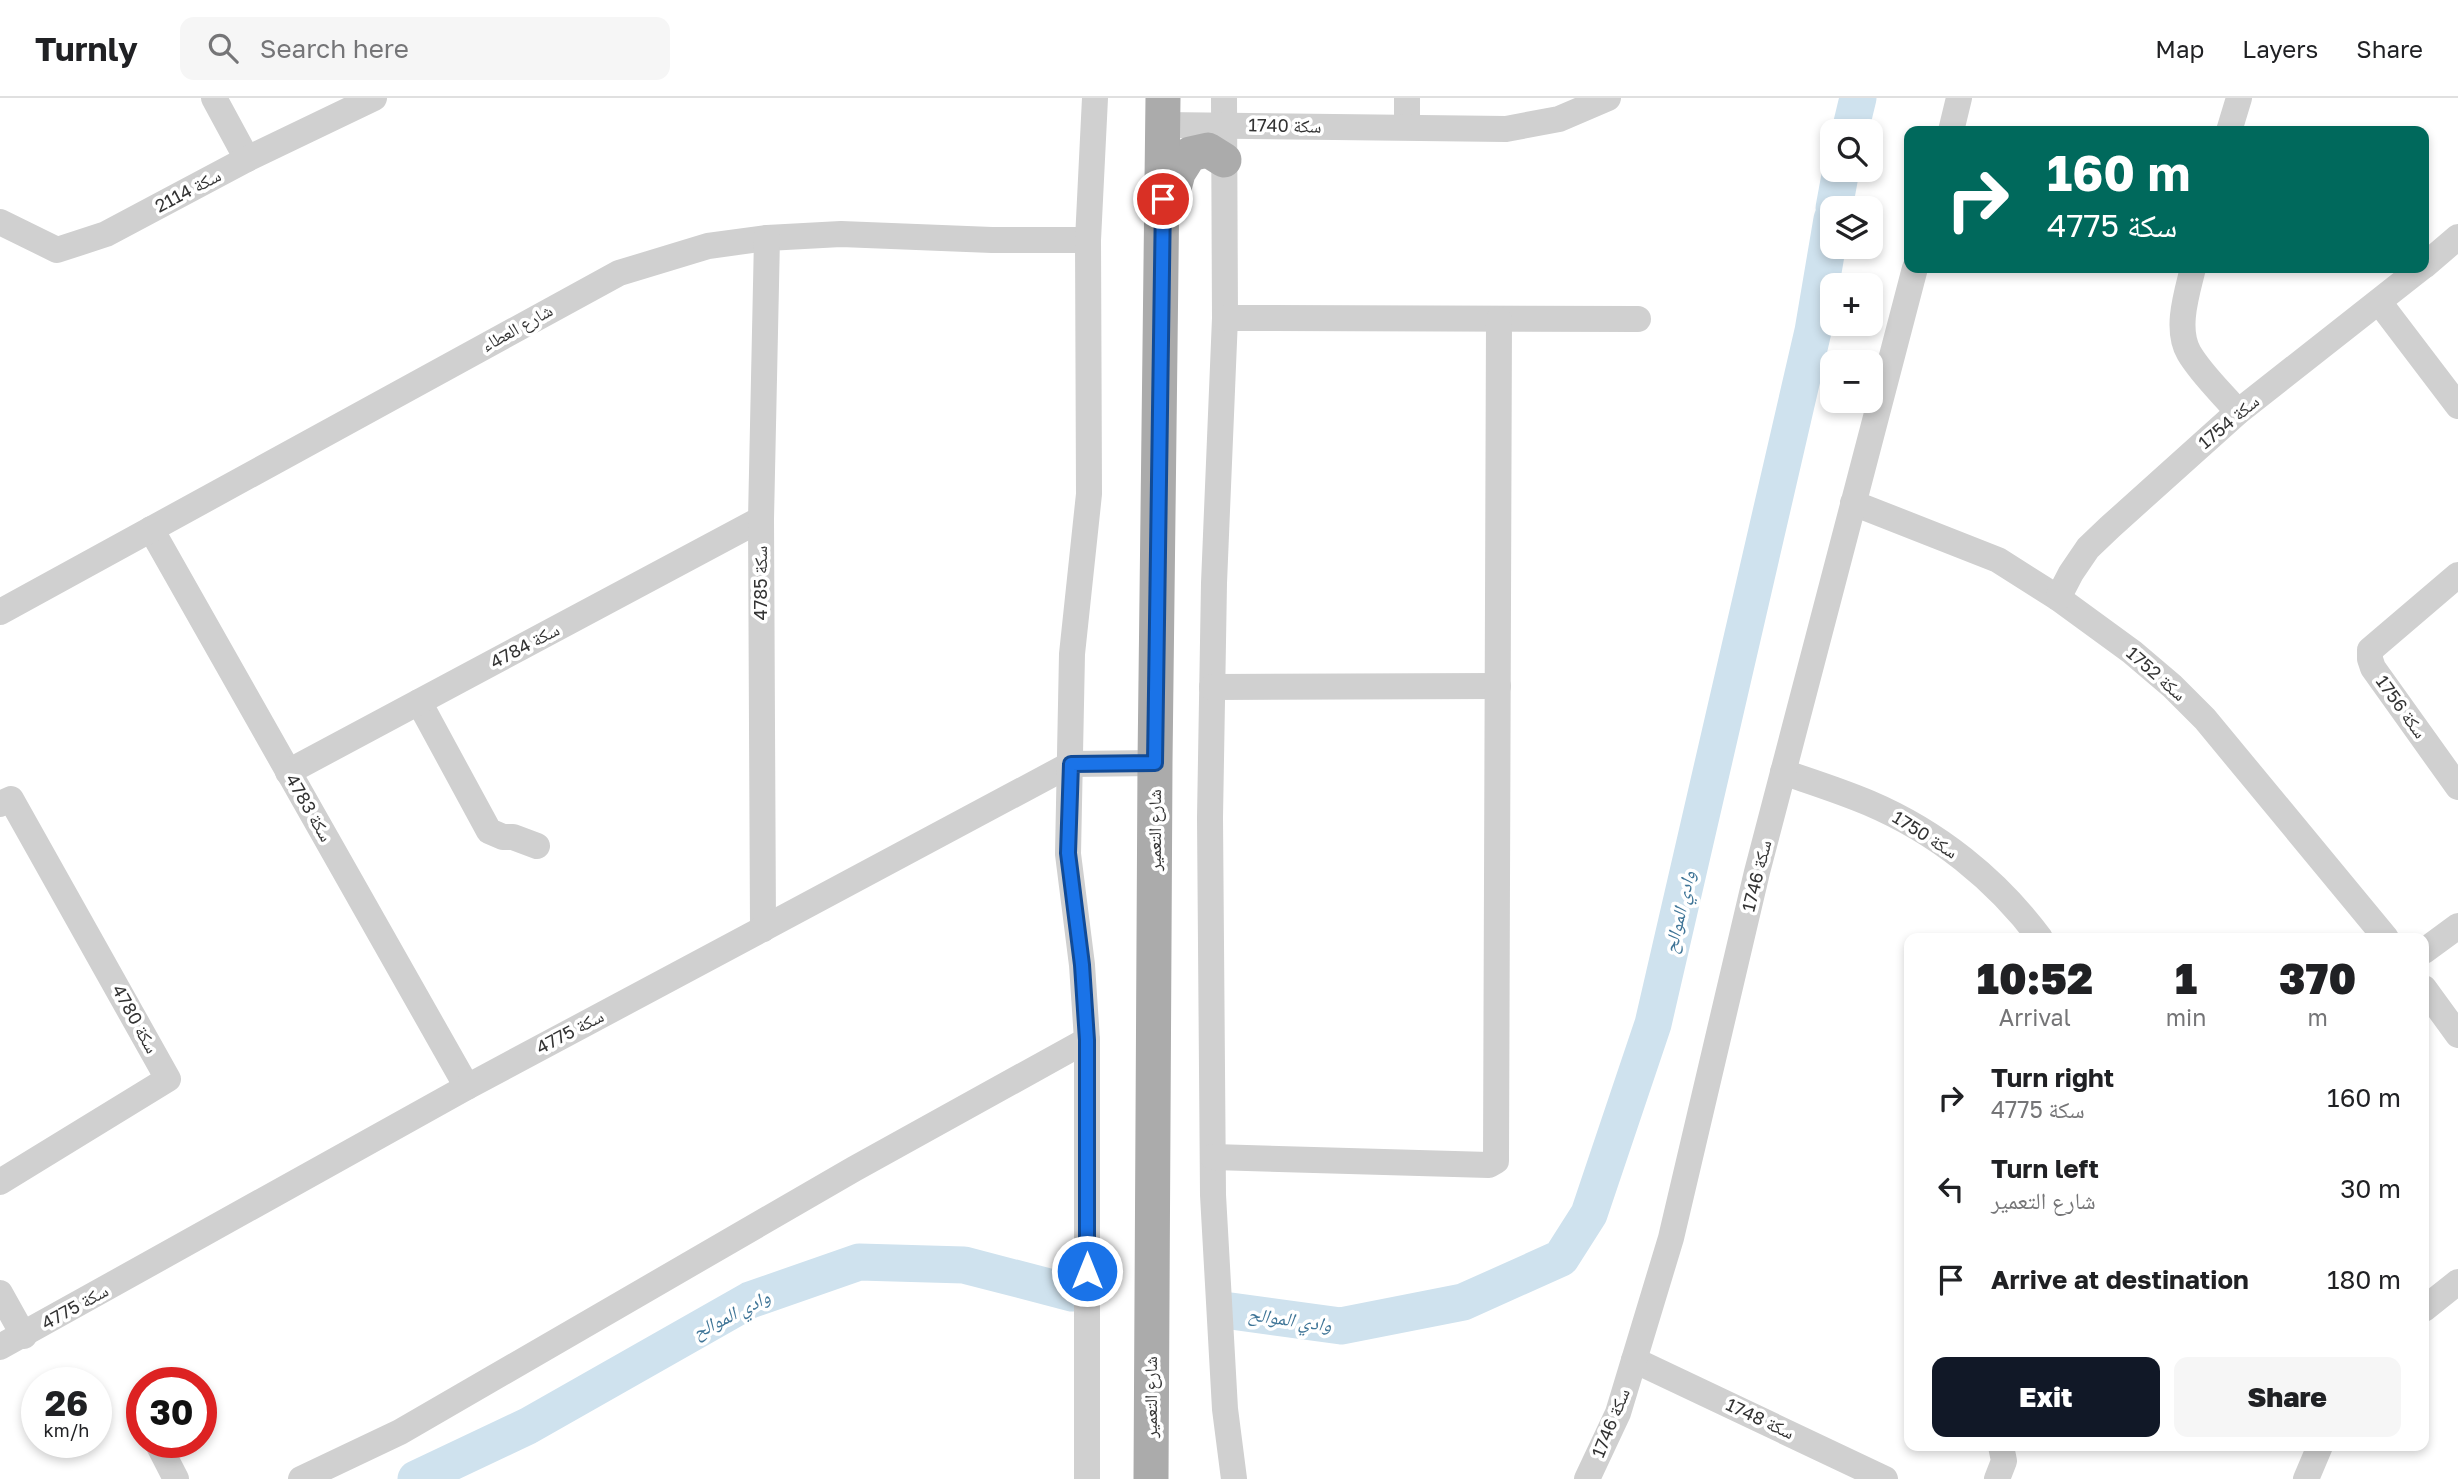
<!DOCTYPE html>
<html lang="en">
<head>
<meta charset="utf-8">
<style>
	:root { --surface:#fff; --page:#f6f6f6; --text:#202124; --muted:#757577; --line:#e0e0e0; --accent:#111827 }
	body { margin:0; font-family:"Golos Text","Noto Naskh Arabic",sans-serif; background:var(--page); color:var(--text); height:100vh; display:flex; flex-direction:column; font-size:26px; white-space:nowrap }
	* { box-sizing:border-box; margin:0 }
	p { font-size:23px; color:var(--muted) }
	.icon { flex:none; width:38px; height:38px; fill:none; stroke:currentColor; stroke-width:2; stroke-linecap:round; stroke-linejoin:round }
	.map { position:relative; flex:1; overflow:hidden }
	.drawer { position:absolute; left:1904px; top:835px; width:525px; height:518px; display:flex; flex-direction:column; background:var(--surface); border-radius:14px; box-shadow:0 4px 10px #0003 }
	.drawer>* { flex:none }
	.guide { position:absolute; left:1904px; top:28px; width:525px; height:147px; border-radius:14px; box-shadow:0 4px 10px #0003; background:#00695c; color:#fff; overflow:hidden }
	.buttons { position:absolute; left:1820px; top:21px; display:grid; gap:14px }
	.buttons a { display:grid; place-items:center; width:63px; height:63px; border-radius:14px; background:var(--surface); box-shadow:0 4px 10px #0003; font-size:35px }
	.speed { position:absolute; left:21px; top:1269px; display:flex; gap:14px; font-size:35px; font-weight:700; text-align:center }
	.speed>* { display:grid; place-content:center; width:91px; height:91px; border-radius:50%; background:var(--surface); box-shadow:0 4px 10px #0003; line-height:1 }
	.speed small { font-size:18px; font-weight:400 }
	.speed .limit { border:10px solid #d22; background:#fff; color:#111 }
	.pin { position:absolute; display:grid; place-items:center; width:60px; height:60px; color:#fff; margin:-30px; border:4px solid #fff; border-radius:50%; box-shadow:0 2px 7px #0007 }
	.me { position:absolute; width:77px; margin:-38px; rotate:0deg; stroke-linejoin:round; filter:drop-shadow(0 0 5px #0008) }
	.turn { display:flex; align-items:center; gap:24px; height:147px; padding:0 28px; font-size:32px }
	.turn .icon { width:91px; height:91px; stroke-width:2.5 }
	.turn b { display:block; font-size:49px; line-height:60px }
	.eta { display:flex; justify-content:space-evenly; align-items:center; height:119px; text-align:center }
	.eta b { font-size:42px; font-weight:800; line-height:49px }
	.action { display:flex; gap:14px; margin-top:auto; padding:14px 28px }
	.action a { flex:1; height:80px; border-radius:14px; background:var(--accent); color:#fff; font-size:28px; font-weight:800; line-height:80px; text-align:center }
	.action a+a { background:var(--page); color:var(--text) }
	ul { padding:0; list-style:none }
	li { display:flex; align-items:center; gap:21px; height:91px; padding:0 28px }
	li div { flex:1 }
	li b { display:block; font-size:26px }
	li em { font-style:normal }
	header { display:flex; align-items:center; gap:42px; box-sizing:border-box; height:98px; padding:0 35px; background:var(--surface); border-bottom:2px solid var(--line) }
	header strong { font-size:33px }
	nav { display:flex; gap:38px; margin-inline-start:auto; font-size:24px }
	.search { width:490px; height:63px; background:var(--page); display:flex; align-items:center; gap:18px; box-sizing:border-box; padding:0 24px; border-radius:14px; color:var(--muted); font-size:26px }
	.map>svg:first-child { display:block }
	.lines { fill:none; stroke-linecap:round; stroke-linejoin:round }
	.river { stroke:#cfe2ee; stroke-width:37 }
	.minor { stroke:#d0d0d0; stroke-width:26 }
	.major { stroke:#ababab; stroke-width:35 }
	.route-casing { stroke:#114b97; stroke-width:18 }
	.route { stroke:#1a73e8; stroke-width:12 }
	.labels { text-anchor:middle; stroke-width:7; stroke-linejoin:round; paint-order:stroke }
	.street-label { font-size:18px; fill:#333; stroke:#fff }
	.water-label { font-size:19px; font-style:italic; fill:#3f7597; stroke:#fff }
</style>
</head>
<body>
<header>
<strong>Turnly</strong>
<div class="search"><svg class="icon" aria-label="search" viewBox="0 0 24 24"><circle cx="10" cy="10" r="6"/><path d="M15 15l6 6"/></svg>Search here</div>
<nav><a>Map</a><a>Layers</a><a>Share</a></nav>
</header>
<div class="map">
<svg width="2458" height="1381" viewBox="0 0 2458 1381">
	<rect width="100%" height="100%" fill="#fff"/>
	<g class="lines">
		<!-- river -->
		<g class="river">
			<polyline points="1850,33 1858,0"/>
			<polyline points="1834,110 1841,72"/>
			<polyline points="1231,1213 1341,1228 1463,1204 1561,1160 1589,1116 1653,926 1813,233 1832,121"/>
			<polyline points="416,1381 528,1328 750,1202 859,1164 964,1167 1072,1195"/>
		</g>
		<!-- minor -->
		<g class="minor">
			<polyline points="214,0 247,61"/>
			<polyline points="1224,0 1225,220 1214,485 1210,720 1213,1097 1225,1311 1234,1381"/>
			<polyline points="1407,0 1407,29"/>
			<polyline points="1163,27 1506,31 1559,21 1608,0"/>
			<polyline points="1951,33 1959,0"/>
			<polyline points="2229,33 2239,0"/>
			<polyline points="0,124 57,152 106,136 247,61 374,0"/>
			<polyline points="2424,168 2458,139"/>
			<path d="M2193,170C2187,195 2175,231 2189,255C2202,277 2223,296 2238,314"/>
			<polyline points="2379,204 2458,308"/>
			<polyline points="1225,220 1638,221"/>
			<polyline points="1853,405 1998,462 2058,500 2132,554 2172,588 2205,621 2386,840"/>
			<polyline points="151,431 467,989"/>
			<polyline points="2458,477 2370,552 2370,561 2373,570 2458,689"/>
			<polyline points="2058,500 2071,475 2088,450 2110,429 2238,314 2421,170"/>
			<polyline points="0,514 619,175 708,148 767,140 841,136 992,142 1088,142"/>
			<polyline points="1212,589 1498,588"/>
			<polyline points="419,604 489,733 503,739 513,739 537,748"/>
			<polyline points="288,674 761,421"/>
			<path d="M1783,674C1812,684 1841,693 1869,705C1937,734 1996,781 2040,840"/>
			<polyline points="0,706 11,701 168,981 0,1084"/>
			<polyline points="763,831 761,421 767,140"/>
			<polyline points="2424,853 2458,828"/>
			<polyline points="2424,890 2458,937"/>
			<polyline points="1213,1059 1489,1067 1496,1063 1499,222"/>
			<polyline points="0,1195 24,1238"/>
			<polyline points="2424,1211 2458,1184"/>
			<polyline points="0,1249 467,989 1071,666 1155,665"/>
			<polyline points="1634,1262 1885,1381"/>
			<polyline points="157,1344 176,1381"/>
			<polyline points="301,1381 400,1334 854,1071 1087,942"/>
			<polyline points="1087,1381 1087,942 1082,867 1068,756 1072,556 1089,396 1088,142 1095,0"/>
			<polyline points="1587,1381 1618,1315 1671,1140 1757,774 1915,170"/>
			<polyline points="1997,1381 2004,1363 2001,1348"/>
			<polyline points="2306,1381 2320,1348"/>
		</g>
		<!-- major -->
		<g class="major">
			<polyline points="1171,102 1178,75 1190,56 1208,52 1224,62"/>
			<polyline points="1151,1381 1155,665 1163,0"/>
		</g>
	</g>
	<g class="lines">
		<defs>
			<polyline id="route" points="1087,1173 1087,942 1082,867 1068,755 1071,666 1155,665 1163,101"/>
		</defs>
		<!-- route casing -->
		<use href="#route" class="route-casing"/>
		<!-- route -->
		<use href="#route" class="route"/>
	</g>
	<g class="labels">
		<!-- street labels -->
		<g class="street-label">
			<text transform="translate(1285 28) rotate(1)" y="6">سكة 1740</text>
			<text transform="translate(188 93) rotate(-28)" y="6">سكة 2114</text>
			<text transform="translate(517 230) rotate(-29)" y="6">شارع العطاء</text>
			<text transform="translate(2229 324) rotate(-40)" y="6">سكة 1754</text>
			<text transform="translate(761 485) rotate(-90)" y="6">سكة 4785</text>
			<text transform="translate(525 548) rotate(-28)" y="6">سكة 4784</text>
			<text transform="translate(2156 576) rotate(41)" y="6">سكة 1752</text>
			<text transform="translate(2401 609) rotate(54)" y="6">سكة 1756</text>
			<text transform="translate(309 710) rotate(60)" y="6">سكة 4783</text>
			<text transform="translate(1155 732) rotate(-90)" y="6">شارع التعمير</text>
			<text transform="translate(1925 737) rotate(32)" y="6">سكة 1750</text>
			<text transform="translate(1757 778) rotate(-76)" y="6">سكة 1746</text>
			<text transform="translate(135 921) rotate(61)" y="6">سكة 4780</text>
			<text transform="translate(570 934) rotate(-28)" y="6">سكة 4775</text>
			<text transform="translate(75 1209) rotate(-29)" y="6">سكة 4775</text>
			<text transform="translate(1151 1299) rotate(-90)" y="6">شارع التعمير</text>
			<text transform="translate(1760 1321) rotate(25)" y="6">سكة 1748</text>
			<text transform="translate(1611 1325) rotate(-68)" y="6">سكة 1746</text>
		</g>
		<!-- water labels -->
		<g class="water-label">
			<text transform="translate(1679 814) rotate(-77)" y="7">وادي الموالح</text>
			<text transform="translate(731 1216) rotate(-27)" y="7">وادي الموالح</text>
			<text transform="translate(1290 1221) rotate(8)" y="7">وادي الموالح</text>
		</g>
	</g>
</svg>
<div class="buttons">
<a><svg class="icon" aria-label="search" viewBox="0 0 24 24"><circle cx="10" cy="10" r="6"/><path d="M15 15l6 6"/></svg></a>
<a><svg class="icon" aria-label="layers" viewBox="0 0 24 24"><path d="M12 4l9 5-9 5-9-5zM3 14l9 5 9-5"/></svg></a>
<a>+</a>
<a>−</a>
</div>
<div class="speed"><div>26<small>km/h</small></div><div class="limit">30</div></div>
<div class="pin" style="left:1163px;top:101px;background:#d93025"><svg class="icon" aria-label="arrive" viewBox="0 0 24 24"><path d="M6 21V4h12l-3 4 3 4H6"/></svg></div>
<svg class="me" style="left:1087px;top:1173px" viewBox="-20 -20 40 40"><circle r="17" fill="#1a73e8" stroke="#fff" stroke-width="3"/><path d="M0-11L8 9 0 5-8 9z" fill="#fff"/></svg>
<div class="guide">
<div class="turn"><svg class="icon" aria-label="right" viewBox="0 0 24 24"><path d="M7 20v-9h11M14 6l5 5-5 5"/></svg><div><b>160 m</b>سكة 4775</div></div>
</div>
<section class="drawer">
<div class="eta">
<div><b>10:52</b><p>Arrival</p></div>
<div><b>1</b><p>min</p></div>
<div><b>370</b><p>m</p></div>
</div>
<ul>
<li><svg class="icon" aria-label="right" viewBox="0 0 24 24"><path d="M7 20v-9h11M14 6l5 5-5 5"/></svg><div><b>Turn right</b><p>سكة 4775</p></div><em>160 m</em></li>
<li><svg class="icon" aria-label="left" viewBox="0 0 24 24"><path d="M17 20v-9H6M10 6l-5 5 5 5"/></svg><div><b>Turn left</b><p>شارع التعمير</p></div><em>30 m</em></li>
<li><svg class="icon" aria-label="arrive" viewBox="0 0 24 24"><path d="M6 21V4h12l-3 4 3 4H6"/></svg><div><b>Arrive at destination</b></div><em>180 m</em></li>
</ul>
<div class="action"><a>Exit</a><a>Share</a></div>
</section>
</div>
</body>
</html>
